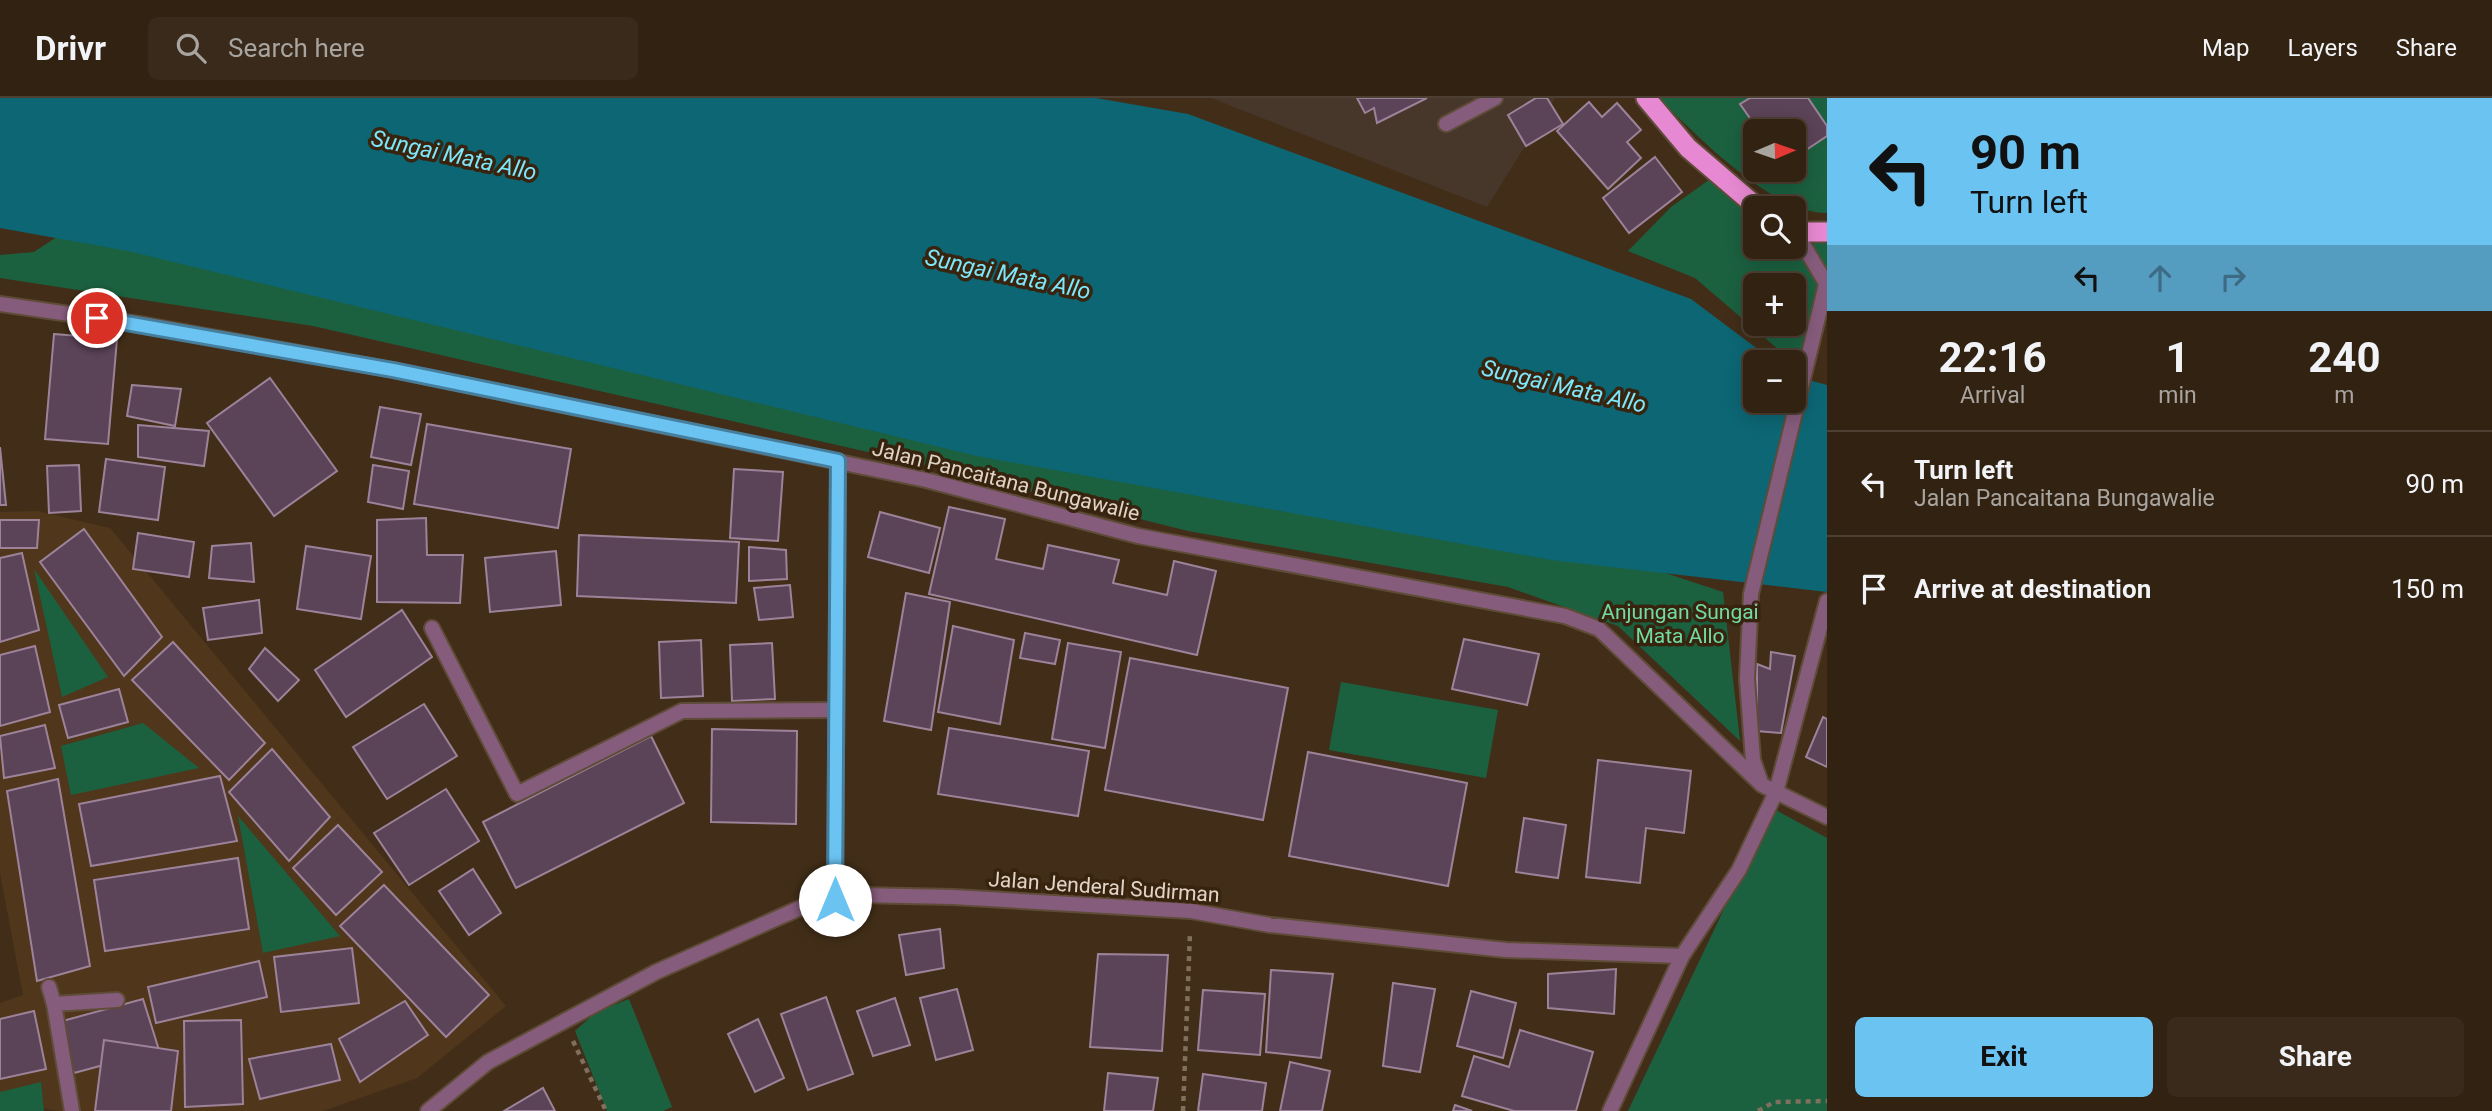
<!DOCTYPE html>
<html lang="en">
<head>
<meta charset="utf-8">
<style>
	:root { --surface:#322212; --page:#3a2a1b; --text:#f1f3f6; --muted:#a8a49f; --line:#4d3f32; --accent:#6bc3f2 }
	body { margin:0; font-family:Roboto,sans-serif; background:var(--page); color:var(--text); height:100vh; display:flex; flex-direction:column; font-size:26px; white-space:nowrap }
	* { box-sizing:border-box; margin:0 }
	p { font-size:23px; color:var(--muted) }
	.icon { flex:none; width:38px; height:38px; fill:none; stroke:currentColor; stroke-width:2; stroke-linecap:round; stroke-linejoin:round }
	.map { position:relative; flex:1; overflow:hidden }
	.drawer { display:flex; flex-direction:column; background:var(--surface); width:665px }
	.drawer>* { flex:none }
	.guide { background:#6bc3f2; color:#111; overflow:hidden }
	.needle { width:46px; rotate:88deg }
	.controls { position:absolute; left:1743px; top:21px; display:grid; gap:14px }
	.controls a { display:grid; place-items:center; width:63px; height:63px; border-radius:10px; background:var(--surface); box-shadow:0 4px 18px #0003,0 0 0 2px var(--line); font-size:35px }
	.pin { position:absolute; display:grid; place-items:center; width:60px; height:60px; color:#fff; margin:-30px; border:4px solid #fff; border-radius:50%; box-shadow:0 2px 7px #0007 }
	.me { position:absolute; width:77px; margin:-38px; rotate:0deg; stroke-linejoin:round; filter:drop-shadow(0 0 5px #0008) }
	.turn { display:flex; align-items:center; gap:24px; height:147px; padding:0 28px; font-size:32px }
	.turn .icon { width:91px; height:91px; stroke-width:2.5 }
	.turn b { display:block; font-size:49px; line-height:60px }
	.lanes { display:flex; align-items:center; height:66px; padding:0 28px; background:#0003; justify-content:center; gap:35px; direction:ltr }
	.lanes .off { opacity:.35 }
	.eta { display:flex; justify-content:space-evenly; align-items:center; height:119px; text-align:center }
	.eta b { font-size:42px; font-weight:700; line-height:49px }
	.primary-button { display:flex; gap:14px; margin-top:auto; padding:14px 28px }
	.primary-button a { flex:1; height:80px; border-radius:10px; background:var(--accent); color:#111; font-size:28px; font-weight:700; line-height:80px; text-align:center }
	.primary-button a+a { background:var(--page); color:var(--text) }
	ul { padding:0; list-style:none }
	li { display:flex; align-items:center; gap:21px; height:105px; padding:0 28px; border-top:2px solid var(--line) }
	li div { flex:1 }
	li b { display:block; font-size:26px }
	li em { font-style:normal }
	header { display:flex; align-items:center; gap:42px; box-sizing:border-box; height:98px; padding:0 35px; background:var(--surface); border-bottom:2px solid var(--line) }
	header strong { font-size:33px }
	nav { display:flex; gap:38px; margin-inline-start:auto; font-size:24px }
	.search { width:490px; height:63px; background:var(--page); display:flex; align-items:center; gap:18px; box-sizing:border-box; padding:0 24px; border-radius:10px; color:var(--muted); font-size:26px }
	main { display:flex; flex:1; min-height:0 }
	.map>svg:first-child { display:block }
	.commercial { fill:#46372a }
	.built { fill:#50361a }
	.green { fill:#1b6140; fill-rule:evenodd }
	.water { fill:#0d6674 }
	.building { fill:#5b4358; stroke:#9d8399; stroke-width:2 }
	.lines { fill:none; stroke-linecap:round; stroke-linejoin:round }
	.service-casing { stroke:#5f4c38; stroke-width:18 }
	.minor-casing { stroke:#5f4c38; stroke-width:18 }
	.trunk-casing { stroke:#5f4c38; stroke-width:23 }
	.path { stroke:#806f5d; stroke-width:4.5; stroke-dasharray:5 5; stroke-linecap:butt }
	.service { stroke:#865c7c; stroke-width:14 }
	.minor { stroke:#865c7c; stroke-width:14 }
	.trunk { stroke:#e789d2; stroke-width:19 }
	.route-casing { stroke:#467f9d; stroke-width:18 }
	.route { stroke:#6bc3f2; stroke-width:12 }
	.labels { text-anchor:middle; stroke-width:7; stroke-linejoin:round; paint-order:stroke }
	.street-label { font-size:21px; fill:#e1d4c7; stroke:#38240e }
	.park-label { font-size:21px; fill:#71dba3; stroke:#38240e }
	.water-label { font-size:23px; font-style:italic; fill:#7de7fc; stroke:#38240e }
</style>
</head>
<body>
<header>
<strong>Drivr</strong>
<div class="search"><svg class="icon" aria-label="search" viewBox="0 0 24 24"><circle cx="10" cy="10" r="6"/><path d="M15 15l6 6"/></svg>Search here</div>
<nav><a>Map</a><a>Layers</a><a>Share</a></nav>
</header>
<main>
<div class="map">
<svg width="1827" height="1013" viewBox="0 0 1827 1013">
	<rect width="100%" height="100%" fill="#422e18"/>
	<!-- commercial -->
	<polygon class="commercial" points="1211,0 1555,0 1487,109"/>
	<!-- built -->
	<polygon class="built" points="37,413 110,430 506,908 417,980 323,1013 59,1013 0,1003 0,905 23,897 0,775 0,414"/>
	<!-- green -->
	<g class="green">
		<path d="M1658,0H1827V115C1771,115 1697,37 1658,0ZM1755,33H1794V72H1755Z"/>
		<path d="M1709,82L1755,117V149H1794V146L1821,188L1804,257L1793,259L1779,252L1695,180L1628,153L1671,109ZM1755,187H1794V226H1755Z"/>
		<polygon points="78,125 1565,442 1723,494 1740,643 1618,528 1508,489 1188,433 921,366 313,228 0,180 0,157 34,154"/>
		<polygon points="1817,140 1827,140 1827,176 1813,147"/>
		<polygon points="34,471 108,579 62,599"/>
		<polygon points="1341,584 1498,612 1486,680 1329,652"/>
		<polygon points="143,625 199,670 71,697 61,648"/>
		<polygon points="1772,710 1827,740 1827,1013 1628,1013"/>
		<polygon points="238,718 340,838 263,855"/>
		<polygon points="629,901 672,1009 663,1013 607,1013 575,933 596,914"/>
		<polygon points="41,984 44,1013 0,1013 0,994"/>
	</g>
	<!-- water -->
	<polygon class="water" points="0,0 1096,0 1188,16 1691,201 1775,264 1755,264 1755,303 1794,303 1794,278 1827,287 1827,494 1551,462 977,358 128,153 0,130"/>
	<!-- building -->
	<g class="building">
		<polygon points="1357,0 1427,0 1377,25 1374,10 1365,15"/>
		<polygon points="1536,0 1547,0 1563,26 1526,48 1508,17"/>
		<polygon points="1750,0 1808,0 1827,28 1827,38 1794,60 1794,33 1759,33 1740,6"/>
		<polygon points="1589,4 1602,19 1617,5 1641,32 1627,44 1641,60 1608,91 1557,33"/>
		<polygon points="1655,59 1682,94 1629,135 1603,100"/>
		<polygon points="54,236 117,241 108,346 45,341"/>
		<polygon points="270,280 337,373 274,418 207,325"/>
		<polygon points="132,287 181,291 175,328 127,318"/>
		<polygon points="380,309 421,316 411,367 371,359"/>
		<polygon points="427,326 571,351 558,430 414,406"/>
		<polygon points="138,327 209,333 204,368 138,359"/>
		<polygon points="0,349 6,407 0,407"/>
		<polygon points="106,361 165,369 158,422 99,414"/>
		<polygon points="79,367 81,413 49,415 47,368"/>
		<polygon points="373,367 409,373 403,411 368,404"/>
		<polygon points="734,371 783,374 778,443 730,440"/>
		<polygon points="949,409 1005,421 996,461 1043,471 1048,447 1119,462 1113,485 1167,497 1174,463 1216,473 1197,557 929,496"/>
		<polygon points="880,414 940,430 929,475 868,459"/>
		<polygon points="426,420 427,457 463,457 460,505 377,504 377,422"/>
		<polygon points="0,422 39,422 37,450 0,450"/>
		<polygon points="84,431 162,539 124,578 40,464"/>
		<polygon points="138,435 194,444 189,479 133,471"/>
		<polygon points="579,437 739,444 736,505 577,498"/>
		<polygon points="251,445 254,484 209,480 212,448"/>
		<polygon points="306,448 371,458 361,521 297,511"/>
		<polygon points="749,449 786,452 787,481 749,483"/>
		<polygon points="556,453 561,507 490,514 485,460"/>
		<polygon points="22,455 39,532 0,544 0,460"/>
		<polygon points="790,487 793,519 759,522 754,490"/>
		<polygon points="906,495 950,504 931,632 884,623"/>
		<polygon points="259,502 262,535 208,542 203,510"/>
		<polygon points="402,512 432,559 346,619 315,572"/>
		<polygon points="953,528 1014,542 1000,626 938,614"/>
		<polygon points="1025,535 1060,542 1055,566 1020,560"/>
		<polygon points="1464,541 1539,556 1527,607 1452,591"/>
		<polygon points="701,542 703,598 661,600 659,544"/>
		<polygon points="173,544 265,645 229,682 132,582"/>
		<polygon points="772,545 775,601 732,603 730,547"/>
		<polygon points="1068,545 1121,554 1105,650 1052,641"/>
		<polygon points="35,548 50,614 0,628 0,557"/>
		<polygon points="265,550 299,582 278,603 249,571"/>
		<polygon points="1771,554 1795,558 1781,635 1757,633 1757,566 1770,571"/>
		<polygon points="1130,560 1288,590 1263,722 1105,692"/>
		<polygon points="119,591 128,624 68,640 59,607"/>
		<polygon points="424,606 457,658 387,701 353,649"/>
		<polygon points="1823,619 1827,621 1827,669 1806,659"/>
		<polygon points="45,627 55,670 4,680 0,638"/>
		<polygon points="949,630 1089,653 1078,718 938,696"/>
		<polygon points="712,631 797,633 796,726 711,724"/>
		<polygon points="651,638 684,705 516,790 483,724"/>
		<polygon points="272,651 330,719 289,763 229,694"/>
		<polygon points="1308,654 1467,685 1448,788 1289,758"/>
		<polygon points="1598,662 1691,673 1684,735 1646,730 1640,785 1586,779"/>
		<polygon points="220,678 237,743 91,768 79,706"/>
		<polygon points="58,681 90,868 37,883 7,693"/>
		<polygon points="446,691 479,743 409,787 374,735"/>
		<polygon points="1524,720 1566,727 1558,780 1516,774"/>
		<polygon points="338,727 382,774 336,817 293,770"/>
		<polygon points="238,760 249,831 105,853 94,782"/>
		<polygon points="473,771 501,815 469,837 439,793"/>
		<polygon points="384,787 489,897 446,939 340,828"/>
		<polygon points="940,831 944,870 906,877 899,837"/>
		<polygon points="352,850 359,905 281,914 274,859"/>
		<polygon points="1098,856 1168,857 1162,953 1090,949"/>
		<polygon points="259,863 267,899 156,925 148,889"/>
		<polygon points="1616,871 1614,916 1548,910 1548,876"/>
		<polygon points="1271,872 1333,876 1321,960 1266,954"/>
		<polygon points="1393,885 1435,891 1420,974 1383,968"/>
		<polygon points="957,891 973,952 936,962 920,900"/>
		<polygon points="1203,892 1265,896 1260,957 1198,952"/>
		<polygon points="1471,893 1516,905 1503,960 1457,948"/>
		<polygon points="826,899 853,976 808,992 781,916"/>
		<polygon points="895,900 910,947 873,958 857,913"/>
		<polygon points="143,901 159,952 74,975 59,924"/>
		<polygon points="405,903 428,937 360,984 339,941"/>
		<polygon points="34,913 46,971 0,981 0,921"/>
		<polygon points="758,921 784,980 755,994 728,936"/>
		<polygon points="241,922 243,1006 185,1009 184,923"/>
		<polygon points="1520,932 1593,954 1576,1013 1514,1013 1462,998 1474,958 1509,969"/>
		<polygon points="104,942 178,953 171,1013 95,1013"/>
		<polygon points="331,946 340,982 260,1001 249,961"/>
		<polygon points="1290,964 1330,973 1322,1013 1280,1013"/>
		<polygon points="1108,975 1158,980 1153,1013 1104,1013"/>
		<polygon points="1203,976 1266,985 1262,1013 1198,1013"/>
		<polygon points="543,990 555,1013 504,1013"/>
		<polygon points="1455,1007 1472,1013 1453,1013"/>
	</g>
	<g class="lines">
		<defs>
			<g id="service">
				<polyline points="1446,26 1495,0"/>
				<polyline points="432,530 517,696 682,613 836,612"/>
				<polyline points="49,889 54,906"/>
				<polyline points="72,1013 54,906 117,902"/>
			</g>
			<g id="minor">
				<polyline points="1794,138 1804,148 1827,187"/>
				<polyline points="0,206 145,227 393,272 926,382 1138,438 1565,518 1599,531 1762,687 1827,719"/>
				<polyline points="1760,682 1753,662 1747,581 1751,496 1826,186"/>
				<polyline points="835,802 838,363"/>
				<polyline points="428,1013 488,964 656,874 800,810 859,797 953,799 1191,813 1270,827 1506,852 1682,858 1739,772 1776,694 1827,503"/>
				<polyline points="1610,1013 1682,858"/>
			</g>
			<g id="trunk">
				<polyline points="1646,0 1688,50 1758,110"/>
				<polyline points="1794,134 1827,134"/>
			</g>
		</defs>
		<!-- service casing -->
		<use href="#service" class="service-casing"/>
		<!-- minor casing -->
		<use href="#minor" class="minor-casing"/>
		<!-- trunk casing -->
		<use href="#trunk" class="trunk-casing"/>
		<!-- path -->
		<g class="path">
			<polyline points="573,943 606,1013"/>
			<polyline points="1183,1013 1190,835"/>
			<polyline points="1758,1013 1774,1004 1827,1003"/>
		</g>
		<!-- service -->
		<use href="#service" class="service"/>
		<!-- minor -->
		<use href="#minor" class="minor"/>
		<!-- trunk -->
		<use href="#trunk" class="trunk"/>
	</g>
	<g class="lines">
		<defs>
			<polyline id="route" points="97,220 393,272 838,363 835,802"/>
		</defs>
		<!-- route casing -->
		<use href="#route" class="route-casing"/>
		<!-- route -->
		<use href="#route" class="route"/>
	</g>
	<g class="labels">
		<!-- street labels -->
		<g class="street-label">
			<text transform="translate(1006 383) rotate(14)" y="7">Jalan Pancaitana Bungawalie</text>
			<text transform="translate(1104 789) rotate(4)" y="7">Jalan Jenderal Sudirman</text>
		</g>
		<!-- park labels -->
		<g class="park-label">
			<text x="1680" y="521">Anjungan Sungai<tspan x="1680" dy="24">Mata Allo</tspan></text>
		</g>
		<!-- water labels -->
		<g class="water-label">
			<text transform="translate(454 57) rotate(12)" y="8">Sungai Mata Allo</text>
			<text transform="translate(1008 176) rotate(12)" y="8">Sungai Mata Allo</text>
			<text transform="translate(1564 288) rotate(13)" y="8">Sungai Mata Allo</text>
		</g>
	</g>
</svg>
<div class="controls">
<a><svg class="needle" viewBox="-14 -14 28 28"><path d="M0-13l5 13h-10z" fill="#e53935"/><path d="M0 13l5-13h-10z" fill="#a8a49f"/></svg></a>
<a><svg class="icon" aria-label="search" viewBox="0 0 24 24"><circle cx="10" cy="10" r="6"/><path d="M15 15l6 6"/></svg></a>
<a>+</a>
<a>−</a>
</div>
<div class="pin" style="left:97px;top:220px;background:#d93025"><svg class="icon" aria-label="arrive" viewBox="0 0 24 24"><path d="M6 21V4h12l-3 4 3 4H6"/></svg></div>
<svg class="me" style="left:835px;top:802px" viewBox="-20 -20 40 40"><circle r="19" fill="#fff"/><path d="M0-13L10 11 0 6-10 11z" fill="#6bc3f2"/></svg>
</div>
<section class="drawer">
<div class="guide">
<div class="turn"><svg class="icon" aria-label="left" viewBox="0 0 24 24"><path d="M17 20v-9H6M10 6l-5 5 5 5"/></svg><div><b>90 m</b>Turn left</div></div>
<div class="lanes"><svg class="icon" aria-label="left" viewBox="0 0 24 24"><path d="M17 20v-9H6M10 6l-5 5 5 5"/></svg><svg class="icon off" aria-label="ahead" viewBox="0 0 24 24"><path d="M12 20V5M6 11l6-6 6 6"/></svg><svg class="icon off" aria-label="right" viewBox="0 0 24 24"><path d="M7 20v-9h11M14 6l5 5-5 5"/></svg></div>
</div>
<div class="eta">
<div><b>22:16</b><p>Arrival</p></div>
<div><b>1</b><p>min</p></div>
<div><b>240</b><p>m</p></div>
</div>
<ul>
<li><svg class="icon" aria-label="left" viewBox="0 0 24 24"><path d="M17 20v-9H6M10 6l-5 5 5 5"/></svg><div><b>Turn left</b><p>Jalan Pancaitana Bungawalie</p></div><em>90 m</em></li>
<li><svg class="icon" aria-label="arrive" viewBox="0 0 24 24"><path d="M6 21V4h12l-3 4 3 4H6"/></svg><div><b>Arrive at destination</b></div><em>150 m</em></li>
</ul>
<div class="primary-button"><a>Exit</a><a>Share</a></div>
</section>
</main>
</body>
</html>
